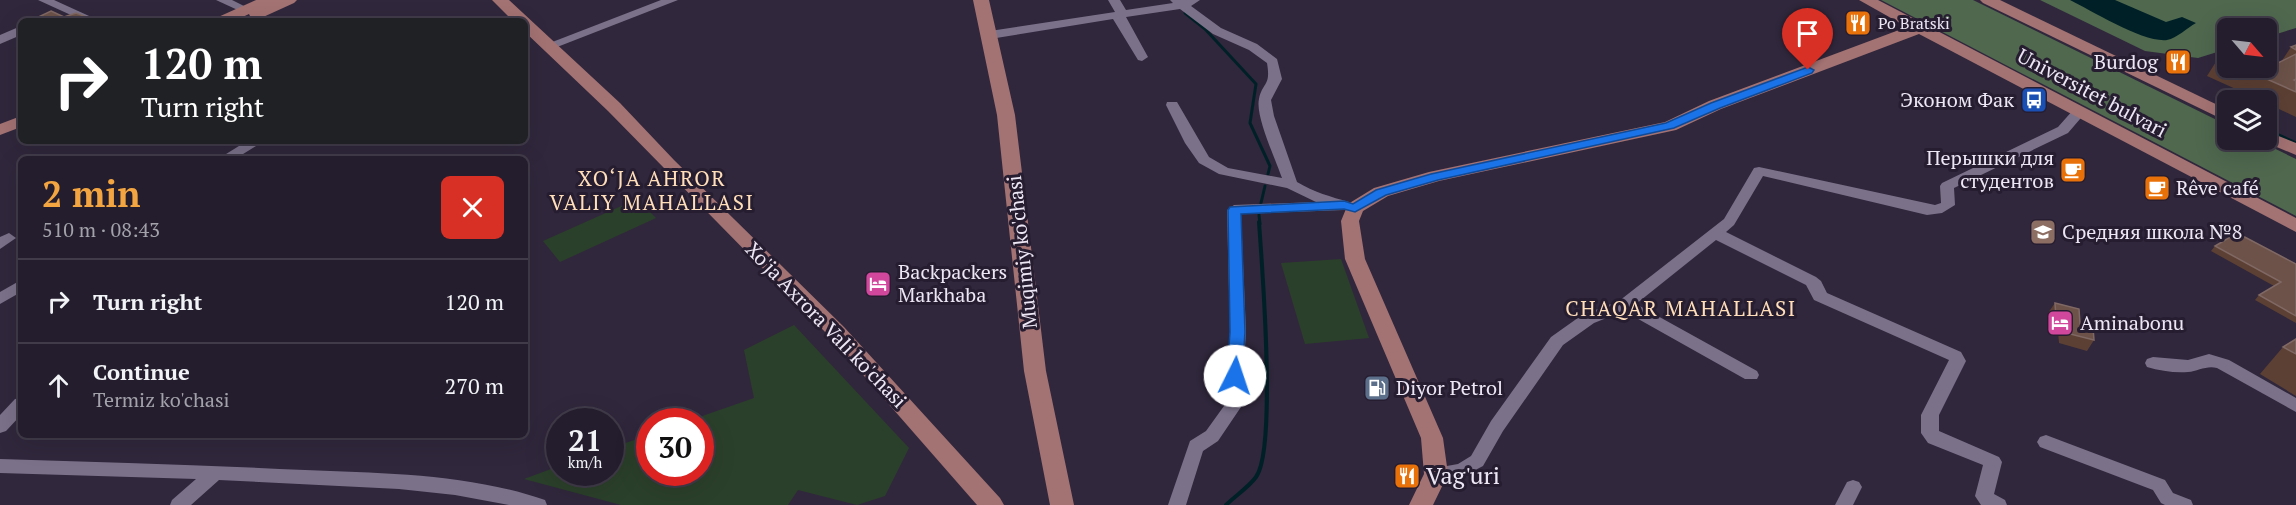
<!DOCTYPE html>
<html lang="en">
<head>
<meta charset="utf-8">
<style>
	:root { --surface:#241d2d; --page:#2c2635; --text:#f1f3f6; --muted:#a3a2aa; --line:#413b49; --accent:#f2a540 }
	body { margin:0; font-family:"PT Serif",serif; background:var(--page); color:var(--text); height:100vh; display:flex; flex-direction:column; font-size:22px; white-space:nowrap }
	* { box-sizing:border-box; margin:0 }
	p { font-size:20px; color:var(--muted) }
	.icon { flex:none; width:33px; height:33px; fill:none; stroke:currentColor; stroke-width:2; stroke-linecap:round; stroke-linejoin:round }
	.map { position:relative; flex:1; overflow:hidden }
	.details { position:absolute; left:18px; top:156px; width:510px; height:282px; display:flex; flex-direction:column; background:var(--surface); border-radius:9px; box-shadow:0 6px 24px #0002,0 0 0 2px var(--line) }
	.details>* { flex:none }
	.hud { position:absolute; left:18px; top:18px; width:510px; height:126px; border-radius:9px; box-shadow:0 6px 24px #0002,0 0 0 2px var(--line); background:#202124; color:#fff; overflow:hidden }
	.needle { width:39px; rotate:118deg }
	.fabs { position:absolute; left:2217px; top:18px; display:grid; gap:12px }
	.fabs a { display:grid; place-items:center; width:60px; height:60px; border-radius:9px; background:var(--surface); box-shadow:0 6px 24px #0002,0 0 0 2px var(--line); font-size:30px }
	.speed { position:absolute; left:546px; top:408px; display:flex; gap:12px; font-size:30px; font-weight:700; text-align:center }
	.speed>* { display:grid; place-content:center; width:78px; height:78px; border-radius:50%; background:var(--surface); box-shadow:0 6px 24px #0002,0 0 0 2px var(--line); line-height:1 }
	.speed small { font-size:15px; font-weight:400 }
	.speed .limit { border:9px solid #d22; background:#fff; color:#111 }
	.pin { position:absolute; display:grid; place-items:center; width:51px; height:51px; color:#fff; margin:-62px -26px; border-radius:50% 50% 50% 0; rotate:-45deg; box-shadow:0 0 6px #0007 }
	.pin .icon { rotate:45deg }
	.me { position:absolute; width:66px; margin:-33px; rotate:4deg; stroke-linejoin:round; filter:drop-shadow(0 0 4px #0008) }
	.turn { display:flex; align-items:center; gap:21px; height:126px; padding:0 24px; font-size:27px }
	.turn .icon { width:78px; height:78px; stroke-width:2.5 }
	.turn b { display:block; font-size:42px; line-height:51px }
	.round { display:grid; place-items:center; flex:none; width:63px; height:63px; border-radius:9px; background:var(--page) }
	.headline { display:flex; align-items:center; justify-content:space-between; height:102px; padding:0 24px }
	h1 { font-size:36px; font-weight:700; line-height:45px; color:var(--accent) }
	ul { padding:0; list-style:none }
	li { display:flex; align-items:center; gap:18px; height:84px; padding:0 24px; border-top:2px solid var(--line) }
	li div { flex:1 }
	li b { display:block; font-size:22px }
	li em { font-style:normal }
	.map>svg:first-child { display:block }
	.green { fill:#2b402a }
	.forest { fill:#4f684e }
	.water { fill:#002027 }
	.lines { fill:none; stroke-linecap:round; stroke-linejoin:round }
	.stream-far1 { stroke:#002027; stroke-width:3 }
	.stream { stroke:#002027; stroke-width:4 }
	.minor { fill:#7b728a; fill-rule:evenodd }
	.major { fill:#a37273; fill-rule:evenodd }
	.wall { fill:#5d4034 }
	.building { fill:#6c5249; stroke:#806964; stroke-width:1.5 }
	.route { fill:#1a73e8; stroke:#114b97; stroke-width:1.5 }
	.labels { text-anchor:middle; stroke-width:6; stroke-linejoin:round; paint-order:stroke }
	.far-poi-label { font-size:16px; fill:#ede7f5; stroke:#261d31; text-anchor:start }
	.poi-label { font-size:20px; fill:#ede7f5; stroke:#261d31; text-anchor:start }
	.street-label { font-size:20px; fill:#ede7f5; stroke:#261d31 }
	.neighbourhood-label { font-size:21px; letter-spacing:1.5px; fill:#ffdeb9; stroke:#261d31 }
	.near-poi-label { font-size:24px; fill:#ede7f5; stroke:#261d31; text-anchor:start }
</style>
</head>
<body>
<div class="map">
<svg width="2296" height="505" viewBox="0 0 2296 505">
	<rect width="100%" height="100%" fill="#30273c"/>
	<!-- green -->
	<g class="green">
		<polygon points="637,199 656,218 560,262 543,241"/>
		<polygon points="1341,259 1369,338 1305,344 1281,263"/>
		<polygon points="794,325 909,448 885,496 857,505 798,490 788,505 621,505 524,479 559,466 560,472 610,472 611,448 649,435 650,472 700,472 700,422 688,421 754,398 744,350"/>
	</g>
	<!-- forest -->
	<g class="forest">
		<polygon points="1881,0 1973,0 2227,125 2228,140 2257,140 2296,159 2296,216"/>
		<polygon points="2040,0 2296,0 2296,28 2267,37 2266,28 2228,28 2227,49 2198,58 2145,51"/>
	</g>
	<!-- water -->
	<path class="water" d="M2070,0H2115L2166,22L2182,17L2196,23C2187,28 2177,38 2167,40C2144,43 2092,11 2070,0Z"/>
	<g class="lines">
		<!-- stream-far1 -->
		<g class="stream-far1">
			<polyline points="1185,13 1205,29 1256,84 1250,123 1270,166 1268,174"/>
			<polyline points="2266,129 2296,143"/>
			<polyline points="1261,203 1265,186"/>
			<polyline points="1259,215 1260,224"/>
		</g>
		<!-- stream -->
		<path class="stream" d="M1226,505C1235,496 1249,487 1256,477C1277,448 1262,266 1259,222"/>
		<!-- minor -->
		<g class="minor">
			<polygon points="38,0 54,0 100,21 84,21"/>
			<polygon points="216,0 232,0 252,10 250,12 242,12"/>
			<polygon points="661,0 678,0 552,49 544,49 542,46"/>
			<path d="M1108,0H1120L1126,10L1173,3L1170,0H1200L1191,6L1221,28L1257,44L1277,59L1282,79L1271,100L1274,116L1297,182C1314,192 1331,197 1349,202L1351,205L1344,210L1241,214L1246,332L1241,407L1218,441L1203,451L1186,505H1168L1190,441L1206,431L1224,406L1230,332L1227,210L1234,205L1316,202L1287,188L1219,174L1199,163L1185,143L1166,105L1167,102H1177L1209,157L1228,168L1282,178C1276,160 1255,116 1259,99C1263,81 1271,87 1267,63L1249,50L1213,34L1180,9L1126,17L1148,57L1142,61L1138,60L1113,19L990,39L984,35L990,31L1115,12Z"/>
			<polygon points="21,26 21,35 0,44 0,35"/>
			<polygon points="2079,108 2086,112 2068,133 1954,188 1955,205 1942,213 1927,215 1763,176 1734,225 1726,232 1816,277 1821,281 1827,293 1961,352 1966,361 1939,415 1939,431 1999,457 2002,462 1994,494 2005,500 2007,505 1981,505 1975,496 1983,465 1928,443 1921,433 1921,415 1949,360 1814,300 1806,285 1716,240 1636,304 1757,371 1759,375 1757,379 1745,379 1624,311 1594,323 1563,345 1503,431 1483,466 1462,477 1436,481 1430,479 1427,474 1430,469 1458,464 1471,456 1491,421 1551,337 1582,315 1619,301 1724,219 1754,168 1759,167 1935,205 1941,203 1940,186 1942,183 2058,127 2074,109"/>
			<polygon points="247,141 264,141 235,159 218,159"/>
			<polygon points="9,233 16,238 0,249 0,237"/>
			<polygon points="21,280 21,292 0,304 0,292"/>
			<path d="M2209,354L2229,360L2296,398V412L2217,368C2207,365 2198,371 2188,372C2175,373 2160,371 2147,367L2145,363L2147,359L2153,357L2188,360Z"/>
			<polygon points="21,398 21,415 6,431 0,433 0,415 15,399"/>
			<polygon points="2046,435 2165,480 2173,493 2191,500 2193,505 2165,505 2161,503 2153,490 2040,447 2037,442 2040,437"/>
			<path d="M0,459C102,462 204,465 305,470C384,473 469,474 545,500L547,505H509L455,495L399,489L219,480L191,505H170L172,500L196,479L0,473Z"/>
			<polygon points="1853,480 1859,482 1862,487 1853,505 1835,505 1847,482"/>
		</g>
		<!-- major -->
		<g class="major">
			<polygon points="256,0 297,0 294,3 261,18 251,18 249,14 234,21 213,21 216,18"/>
			<polygon points="492,0 509,0 620,103 674,160 844,327 1000,498 1004,505 977,505 830,337 608,111 525,32 525,21 513,21"/>
			<polygon points="973,0 989,0 1015,115 1046,371 1074,505 1050,505 1024,371 997,115"/>
			<polygon points="1859,0 1878,0 2296,218 2296,232 1919,34 1721,109 1676,130 1439,181 1388,196 1363,211 1359,221 1365,259 1443,438 1448,474 1433,505 1409,505 1424,474 1421,438 1345,259 1341,221 1348,204 1374,188 1429,172 1665,122 1709,101 1907,27"/>
			<polygon points="1980,0 2000,0 2228,110 2228,122 1983,3"/>
			<polygon points="21,116 21,127 0,135 0,124"/>
			<polygon points="2266,131 2296,143 2296,155 2260,140 2266,140"/>
		</g>
	</g>
	<!-- wall -->
	<g class="wall">
		<polygon points="2296,45 2296,117 2266,103 2266,100 2260,100 2207,76 2219,57 2228,53 2228,68 2266,68 2281,62 2291,47"/>
		<polygon points="2215,246 2296,264 2296,323 2255,300 2259,295 2274,286 2211,251"/>
		<polygon points="2055,303 2080,324 2094,340 2087,351 2059,343 2058,331 2049,328 2048,313"/>
		<polygon points="2296,339 2296,396 2260,374 2283,347"/>
	</g>
	<!-- building -->
	<g class="building">
		<polygon points="51,11 64,17 76,13 92,19 90,21 30,21"/>
		<polygon points="2296,45 2296,50 2291,47"/>
		<polygon points="2228,53 2228,61 2219,57"/>
		<polygon points="2296,54 2296,79 2294,80 2296,81 2296,92 2242,68 2266,68 2266,63 2272,66"/>
		<polygon points="2237,233 2296,264 2296,316 2259,295 2281,282 2215,246"/>
		<polygon points="2055,303 2079,309 2080,324 2093,328 2094,340 2066,333 2065,320 2056,318"/>
		<polygon points="2296,339 2296,354 2283,347"/>
	</g>
	<!-- route -->
	<polygon class="route" points="1808,67 1814,70 1812,73 1720,108 1674,128 1438,180 1386,195 1355,212 1344,209 1241,214 1245,332 1242,376 1240,380 1229,380 1227,376 1230,332 1228,210 1230,207 1344,201 1353,204 1376,190 1431,174 1666,123 1711,103"/>
	<!-- icons -->
	<defs>
		<symbol id="restaurant-square" viewBox="-11 -11 22 22"><rect x="-9" y="-9" width="18" height="18" rx="4" fill="#e8710a" stroke="#261d31"/><path d="M-5-6h1v4h1v-4h1v4h1v-4h1v5L-1.5 .5V6h-2V.5L-5-1ZM5-6V6H3V1.5H1.5Q1.5-4 5-6Z" fill="#fff"/></symbol>
		<symbol id="bus-square" viewBox="-11 -11 22 22"><rect x="-9" y="-9" width="18" height="18" rx="4" fill="#1a4fb4" stroke="#261d31"/><path d="M-5-6H5V4H4V6H2V4H-2V6H-4V4H-5ZM-3.5-4V0h7V-4ZM-3.5 1.2v1.5H-2V1.2ZM2 1.2v1.5H3.5V1.2Z" fill="#fff"/></symbol>
		<symbol id="cafe-square" viewBox="-11 -11 22 22"><rect x="-9" y="-9" width="18" height="18" rx="4" fill="#e8710a" stroke="#261d31"/><path d="M-5.5-4.5H6V0H3Q3 3.5 0 3.5H-2.5Q-5.5 3.5-5.5 0ZM3-3.2v2h1.7v-2ZM-6 4.5H4V6H-6Z" fill="#fff"/></symbol>
		<symbol id="school-square" viewBox="-11 -11 22 22"><rect x="-9" y="-9" width="18" height="18" rx="4" fill="#8d6e63" stroke="#261d31"/><path d="M0-5L7-2L0 1L-7-2ZM-4 1L0 2.5L4 1V4Q0 6-4 4Z" fill="#fff"/></symbol>
		<symbol id="hotel-square" viewBox="-11 -11 22 22"><rect x="-9" y="-9" width="18" height="18" rx="4" fill="#d1479c" stroke="#261d31"/><path d="M-6-4.5h1.5V1H6V5H4.5V3h-9V5H-6ZM-4 0a1.8 1.8 0 1 1 3.6 0ZM.5 0V-2.5h3Q6-2.5 6 0Z" fill="#fff"/></symbol>
		<symbol id="fuel-square" viewBox="-11 -11 22 22"><rect x="-9" y="-9" width="18" height="18" rx="4" fill="#5c6f8a" stroke="#261d31"/><path d="M-5.5-6h7V0h2V4h1.3V-2.5L3-4.5l.8-.8L6-3V5H2.5V1h-1V6h-7ZM-4.2-4.7v3.2H.2V-4.7Z" fill="#fff"/></symbol>
	</defs>
	<g fill-rule="evenodd">
		<use href="#restaurant-square" x="1843" y="8" width="30" height="30"/>
		<use href="#restaurant-square" x="2163" y="47" width="30" height="30"/>
		<use href="#bus-square" x="2019" y="85" width="30" height="30"/>
		<use href="#cafe-square" x="2058" y="155" width="30" height="30"/>
		<use href="#cafe-square" x="2142" y="173" width="30" height="30"/>
		<use href="#school-square" x="2028" y="217" width="30" height="30"/>
		<use href="#hotel-square" x="863" y="269" width="30" height="30"/>
		<use href="#hotel-square" x="2045" y="308" width="30" height="30"/>
		<use href="#fuel-square" x="1362" y="373" width="30" height="30"/>
		<use href="#restaurant-square" x="1392" y="461" width="30" height="30"/>
	</g>
	<g class="labels">
		<!-- far-poi labels -->
		<g class="far-poi-label">
			<text x="1878" y="29">Po Bratski</text>
		</g>
		<!-- poi labels -->
		<g class="poi-label">
			<text x="2158" y="69" text-anchor="end">Burdog</text>
			<text x="2014" y="107" text-anchor="end">Эконом Фак</text>
			<text x="2054" y="165" text-anchor="end">Перышки для<tspan x="2054" dy="23">студентов</tspan></text>
			<text x="2176" y="195">Rêve café</text>
			<text x="2062" y="239">Средняя школа №8</text>
			<text x="898" y="279">Backpackers<tspan x="898" dy="23">Markhaba</tspan></text>
			<text x="2080" y="330">Aminabonu</text>
			<text x="1396" y="395">Diyor Petrol</text>
		</g>
		<!-- street labels -->
		<g class="street-label">
			<text transform="translate(2092 93) rotate(28)" y="7">Universitet bulvari</text>
			<text transform="translate(1022 252) rotate(-96)" y="7">Muqimiy ko'chasi</text>
			<text transform="translate(826 325) rotate(46)" y="7">Xo'ja Axrora Vali ko'chasi</text>
		</g>
		<!-- neighbourhood labels -->
		<g class="neighbourhood-label">
			<text x="652" y="186">XO‘JA AHROR<tspan x="652" dy="24">VALIY MAHALLASI</tspan></text>
			<text x="1681" y="316">CHAQAR MAHALLASI</text>
		</g>
		<!-- near-poi labels -->
		<g class="near-poi-label">
			<text x="1426" y="484">Vag'uri</text>
		</g>
	</g>
</svg>
<div class="fabs">
<a><svg class="needle" viewBox="-14 -14 28 28"><path d="M0-13l5 13h-10z" fill="#e53935"/><path d="M0 13l5-13h-10z" fill="#a3a2aa"/></svg></a>
<a><svg class="icon" aria-label="layers" viewBox="0 0 24 24"><path d="M12 4l9 5-9 5-9-5zM3 14l9 5 9-5"/></svg></a>
</div>
<div class="speed"><div>21<small>km/h</small></div><div class="limit">30</div></div>
<div class="pin" style="left:1808px;top:70px;background:#d93025"><svg class="icon" aria-label="arrive" viewBox="0 0 24 24"><path d="M6 21V4h12l-3 4 3 4H6"/></svg></div>
<svg class="me" style="left:1235px;top:376px" viewBox="-20 -20 40 40"><circle r="19" fill="#fff"/><path d="M0-13L10 11 0 6-10 11z" fill="#1a73e8"/></svg>
<div class="hud">
<div class="turn"><svg class="icon" aria-label="right" viewBox="0 0 24 24"><path d="M7 20v-9h11M14 6l5 5-5 5"/></svg><div><b>120 m</b>Turn right</div></div>
</div>
<section class="details">
<div class="headline"><div><h1>2 min</h1><p>510 m · 08:43</p></div><a class="round" style="background:#d93025;color:#fff"><svg class="icon" aria-label="close" viewBox="0 0 24 24"><path d="M6 6l12 12M18 6L6 18"/></svg></a></div>
<ul>
<li><svg class="icon" aria-label="right" viewBox="0 0 24 24"><path d="M7 20v-9h11M14 6l5 5-5 5"/></svg><div><b>Turn right</b></div><em>120 m</em></li>
<li><svg class="icon" aria-label="ahead" viewBox="0 0 24 24"><path d="M12 20V5M6 11l6-6 6 6"/></svg><div><b>Continue</b><p>Termiz ko'chasi</p></div><em>270 m</em></li>
</ul>
</section>
</div>
</body>
</html>
